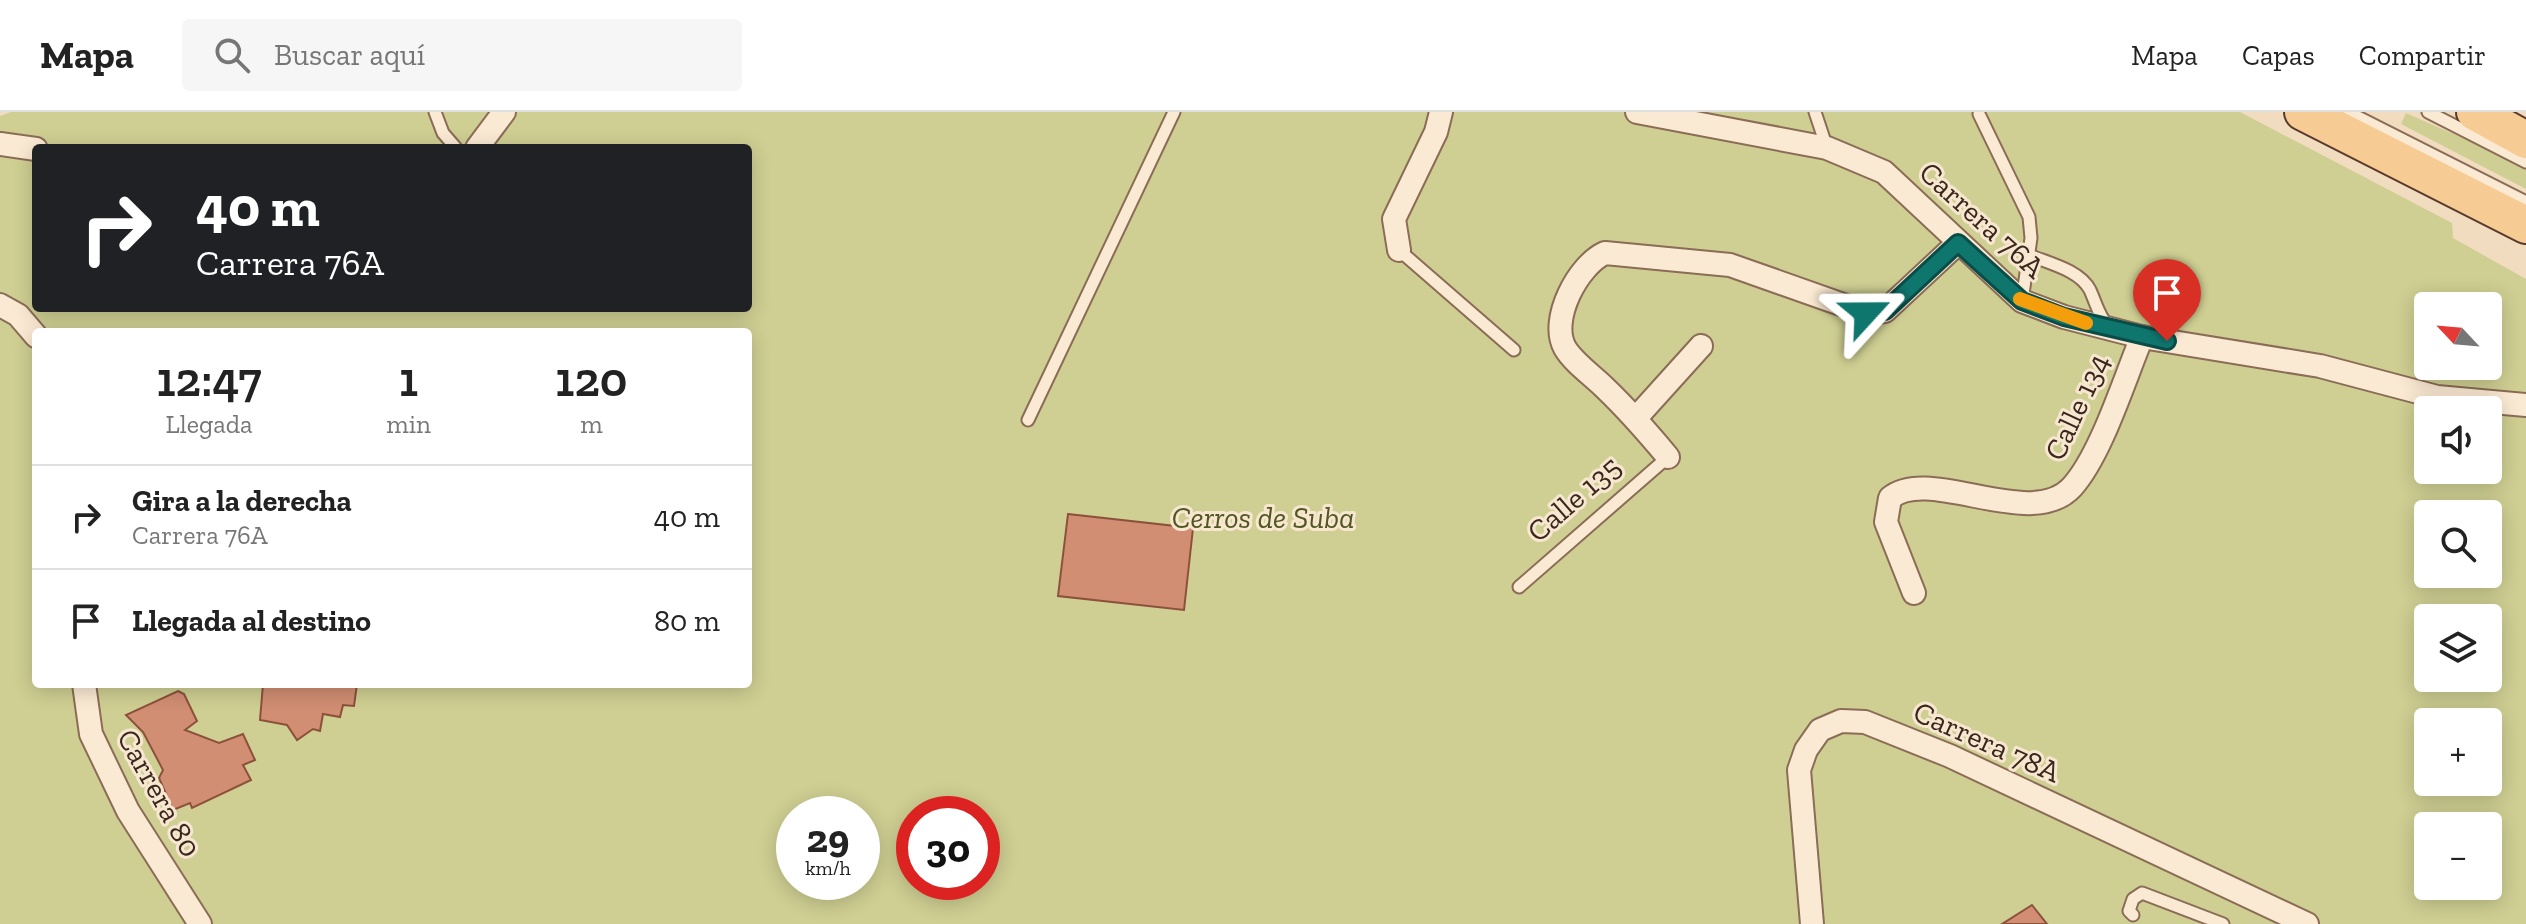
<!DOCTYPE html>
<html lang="es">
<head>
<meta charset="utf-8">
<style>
	:root { --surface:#fff; --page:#f6f6f6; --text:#222; --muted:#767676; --line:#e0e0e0 }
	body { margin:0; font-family:"Zilla Slab",serif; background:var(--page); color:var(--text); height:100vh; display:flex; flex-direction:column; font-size:30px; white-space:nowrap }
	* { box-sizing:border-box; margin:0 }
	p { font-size:26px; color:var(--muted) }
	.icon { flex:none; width:44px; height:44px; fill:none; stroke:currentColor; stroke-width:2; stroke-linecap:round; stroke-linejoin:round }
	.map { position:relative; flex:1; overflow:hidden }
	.panel { position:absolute; left:32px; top:216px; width:720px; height:360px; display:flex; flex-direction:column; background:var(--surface); border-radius:8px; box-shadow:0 4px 20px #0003 }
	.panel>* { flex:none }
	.banner { position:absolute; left:32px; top:32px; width:720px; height:168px; border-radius:8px; box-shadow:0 4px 20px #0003; background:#202124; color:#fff; overflow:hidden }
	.needle { width:52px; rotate:296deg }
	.buttons { position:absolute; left:2414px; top:180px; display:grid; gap:16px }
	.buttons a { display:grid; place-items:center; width:88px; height:88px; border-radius:8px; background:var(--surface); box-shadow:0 4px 20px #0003; font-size:40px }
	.speed { position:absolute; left:776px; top:684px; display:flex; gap:16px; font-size:40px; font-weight:700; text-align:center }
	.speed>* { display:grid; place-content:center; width:104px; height:104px; border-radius:50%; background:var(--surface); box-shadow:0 4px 20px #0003; line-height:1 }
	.speed small { font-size:20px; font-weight:400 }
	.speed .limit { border:12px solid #d22; background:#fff; color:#111 }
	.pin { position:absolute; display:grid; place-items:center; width:68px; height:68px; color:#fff; margin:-82px -34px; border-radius:50% 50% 50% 0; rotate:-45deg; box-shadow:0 0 8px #0007 }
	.pin .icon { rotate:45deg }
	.me { position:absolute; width:88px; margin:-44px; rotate:66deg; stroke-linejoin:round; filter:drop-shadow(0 0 6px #0008) }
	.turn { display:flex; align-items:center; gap:28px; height:168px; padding:0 32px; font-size:36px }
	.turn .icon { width:104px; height:104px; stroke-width:2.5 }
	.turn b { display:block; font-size:56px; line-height:68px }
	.eta { display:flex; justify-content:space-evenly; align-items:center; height:136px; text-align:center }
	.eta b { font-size:48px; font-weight:600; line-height:56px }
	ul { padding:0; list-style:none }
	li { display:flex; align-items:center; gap:24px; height:104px; padding:0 32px; border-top:2px solid var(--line) }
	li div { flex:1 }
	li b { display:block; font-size:30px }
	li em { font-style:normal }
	header { display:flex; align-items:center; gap:48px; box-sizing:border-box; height:112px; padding:0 40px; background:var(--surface); border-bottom:2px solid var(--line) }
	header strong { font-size:38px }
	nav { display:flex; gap:44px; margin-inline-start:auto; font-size:28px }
	.search { width:560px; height:72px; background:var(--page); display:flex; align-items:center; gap:20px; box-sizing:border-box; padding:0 28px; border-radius:8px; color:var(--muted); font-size:30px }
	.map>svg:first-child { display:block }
	.green { fill:#cfcf93; fill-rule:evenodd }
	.building { fill:#d18e73; stroke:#8c513b; stroke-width:2 }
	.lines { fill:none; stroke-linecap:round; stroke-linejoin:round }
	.lane-casing { stroke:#8b6c56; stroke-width:15 }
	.street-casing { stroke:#8b6c56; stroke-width:26 }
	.primary-casing { stroke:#583b2b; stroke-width:40 }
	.lane { stroke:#fbead3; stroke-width:11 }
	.street { stroke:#fbead3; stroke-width:22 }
	.primary { stroke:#f7cc94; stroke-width:36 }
	.route-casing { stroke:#0a4d48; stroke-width:20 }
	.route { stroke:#0f766e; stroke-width:14 }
	.slow { stroke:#f59e0b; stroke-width:14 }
	.labels { text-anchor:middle; stroke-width:6; stroke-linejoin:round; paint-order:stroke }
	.street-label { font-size:30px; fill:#39271c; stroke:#f8e7d0 }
	.park-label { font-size:30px; font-style:italic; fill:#505721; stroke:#f8e7d0 }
</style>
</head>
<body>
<header>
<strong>Mapa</strong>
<div class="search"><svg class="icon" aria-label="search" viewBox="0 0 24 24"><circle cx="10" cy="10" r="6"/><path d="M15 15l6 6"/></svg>Buscar aquí</div>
<nav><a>Mapa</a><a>Capas</a><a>Compartir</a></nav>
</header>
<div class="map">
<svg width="2526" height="812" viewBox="0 0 2526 812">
	<rect width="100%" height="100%" fill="#f1dcc0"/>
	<!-- green -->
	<g class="green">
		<path d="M11,0H2240L2452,111L2453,126L2526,167V812H0V4ZM36,36H748V196H36ZM2428,194H2488V254H2428ZM36,220H748V572H36ZM2428,298H2488V358H2428ZM2428,402H2488V462H2428ZM2428,506H2488V566H2428ZM2428,610H2488V670H2428ZM794,702H862V770H794ZM914,702H982V770H914ZM2428,714H2488V774H2428Z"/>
		<polygon points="2406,1 2526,54 2526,77 2401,12"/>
	</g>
	<!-- building -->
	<g class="building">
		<polygon points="1068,402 1193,416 1184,498 1058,484"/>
		<polygon points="263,572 357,572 354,594 343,593 340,605 323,602 320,619 313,617 297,628 287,613 260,608"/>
		<polygon points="178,579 184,582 197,609 185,618 219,631 243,622 255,648 243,653 251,668 192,696 190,691 173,698 159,666 163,658 143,620 126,603"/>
		<polygon points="2032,793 2047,812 2002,812"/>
	</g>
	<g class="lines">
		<defs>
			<g id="lane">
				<polyline points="435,0 443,21 456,36"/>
				<polyline points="1815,0 1827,36"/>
				<polyline points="2348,0 2526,90"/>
				<polyline points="2428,0 2526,50"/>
				<polyline points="1979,2 2029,105 2031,126 2022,189"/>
				<polyline points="1399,138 1514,238"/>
				<path d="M2029,143C2048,151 2080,158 2090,178C2096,191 2098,202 2107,213"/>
				<polyline points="1028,308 1174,0"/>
				<polyline points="1519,475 1668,345"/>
				<polyline points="2133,803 2129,799 2133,787 2142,781 2223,812"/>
			</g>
			<g id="street">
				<polyline points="1637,0 1827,36 1884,60 2022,189 2064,205 2142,225 2320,254 2437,285 2526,293"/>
				<polyline points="0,32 36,37"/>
				<polyline points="477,36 504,0"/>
				<polyline points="1399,138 1394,107 1436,20 1441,0"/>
				<polyline points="0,193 18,203 36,224"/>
				<polyline points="1636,306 1701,234"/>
				<path d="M1668,345C1648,321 1628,298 1605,276C1593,264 1573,250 1565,236C1549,208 1578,153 1605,141L1730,153L1866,201L1885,199L1958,131"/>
				<path d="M1914,481L1886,410L1890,386C1929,353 2031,420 2072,375C2101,343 2124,268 2142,225"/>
				<polyline points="84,572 91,622 128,699 200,812"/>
				<polyline points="1812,812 1799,658 1806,638 1820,618 1841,609 1865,610 1950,644 2307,812"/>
			</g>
			<g id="primary">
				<polyline points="2303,0 2526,113"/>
				<polyline points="2475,0 2526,28"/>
			</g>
		</defs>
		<!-- lane casing -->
		<use href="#lane" class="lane-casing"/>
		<!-- street casing -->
		<use href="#street" class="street-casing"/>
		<!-- primary casing -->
		<use href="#primary" class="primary-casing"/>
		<!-- lane -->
		<use href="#lane" class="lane"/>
		<!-- street -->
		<use href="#street" class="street"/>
		<!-- primary -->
		<use href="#primary" class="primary"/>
	</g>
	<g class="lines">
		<defs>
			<polyline id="route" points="1866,201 1885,199 1958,131 2022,189 2064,205 2167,229"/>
		</defs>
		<!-- route casing -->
		<use href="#route" class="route-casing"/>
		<!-- route -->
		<use href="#route" class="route"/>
		<!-- slow -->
		<polyline class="slow" points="2020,187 2086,211"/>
	</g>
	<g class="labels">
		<!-- street labels -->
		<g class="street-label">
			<text transform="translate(1982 108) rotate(42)" y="10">Carrera 76A</text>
			<text transform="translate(2077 295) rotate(-65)" y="10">Calle 134</text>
			<text transform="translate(1574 387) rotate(-41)" y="10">Calle 135</text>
			<text transform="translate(1987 630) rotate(24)" y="10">Carrera 78A</text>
			<text transform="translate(159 681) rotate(61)" y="10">Carrera 80</text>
		</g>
		<!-- park labels -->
		<g class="park-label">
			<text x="1263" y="416">Cerros de Suba</text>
		</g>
	</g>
</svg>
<div class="buttons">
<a><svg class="needle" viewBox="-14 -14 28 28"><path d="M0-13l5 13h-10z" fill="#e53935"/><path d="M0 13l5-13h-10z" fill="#767676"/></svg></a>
<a><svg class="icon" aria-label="sound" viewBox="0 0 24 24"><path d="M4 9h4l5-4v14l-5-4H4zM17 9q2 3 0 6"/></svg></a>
<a><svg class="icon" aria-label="search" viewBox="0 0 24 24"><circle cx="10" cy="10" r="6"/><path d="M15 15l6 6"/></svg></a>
<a><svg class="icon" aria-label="layers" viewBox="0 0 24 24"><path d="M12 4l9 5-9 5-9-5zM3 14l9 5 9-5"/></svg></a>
<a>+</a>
<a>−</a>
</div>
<div class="speed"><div>29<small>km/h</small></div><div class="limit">30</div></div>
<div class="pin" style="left:2167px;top:229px;background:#d93025"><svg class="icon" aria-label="arrive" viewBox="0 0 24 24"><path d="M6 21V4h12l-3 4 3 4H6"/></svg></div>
<svg class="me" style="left:1866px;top:201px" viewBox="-20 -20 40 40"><path d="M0-17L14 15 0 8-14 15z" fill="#0f766e" stroke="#fff" stroke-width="4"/></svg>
<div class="banner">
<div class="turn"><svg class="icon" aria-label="right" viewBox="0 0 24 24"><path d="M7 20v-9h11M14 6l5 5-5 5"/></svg><div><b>40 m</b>Carrera 76A</div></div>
</div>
<section class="panel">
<div class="eta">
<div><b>12:47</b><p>Llegada</p></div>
<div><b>1</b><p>min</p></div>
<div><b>120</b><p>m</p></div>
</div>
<ul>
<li><svg class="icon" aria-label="right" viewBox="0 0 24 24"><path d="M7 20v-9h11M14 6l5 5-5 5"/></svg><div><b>Gira a la derecha</b><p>Carrera 76A</p></div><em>40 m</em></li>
<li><svg class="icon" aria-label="arrive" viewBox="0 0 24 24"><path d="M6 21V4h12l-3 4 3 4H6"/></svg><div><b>Llegada al destino</b></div><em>80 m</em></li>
</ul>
</section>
</div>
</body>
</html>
